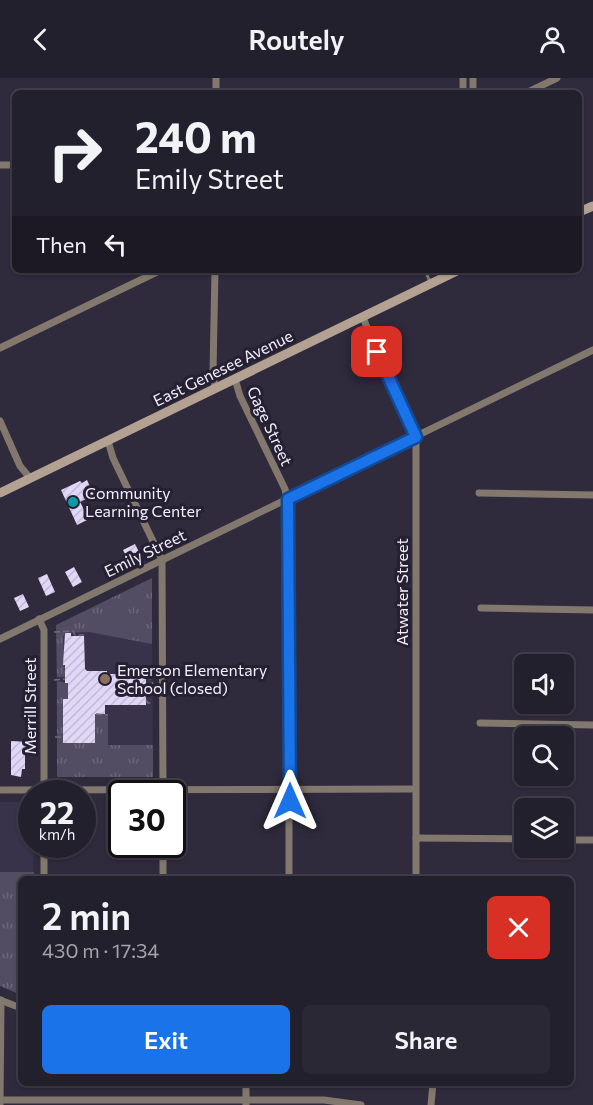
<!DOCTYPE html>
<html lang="en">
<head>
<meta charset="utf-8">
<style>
	:root { --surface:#23202d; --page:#2b2835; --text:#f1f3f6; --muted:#a3a3aa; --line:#403e49; --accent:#1a73e8 }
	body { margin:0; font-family:Commissioner,sans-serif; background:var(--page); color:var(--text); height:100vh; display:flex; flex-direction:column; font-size:22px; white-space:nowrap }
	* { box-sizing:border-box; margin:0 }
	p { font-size:20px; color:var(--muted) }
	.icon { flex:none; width:33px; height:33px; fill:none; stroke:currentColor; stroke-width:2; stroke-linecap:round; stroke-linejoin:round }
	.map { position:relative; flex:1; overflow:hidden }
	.sheet { position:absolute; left:18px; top:798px; width:556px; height:210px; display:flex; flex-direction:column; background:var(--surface); border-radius:9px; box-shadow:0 2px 4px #0004,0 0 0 2px var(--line) }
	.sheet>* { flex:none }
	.hud { position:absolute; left:12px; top:12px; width:570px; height:183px; border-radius:9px; box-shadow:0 2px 4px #0004,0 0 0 2px var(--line); background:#23202d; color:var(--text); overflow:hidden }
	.controls { position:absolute; left:514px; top:576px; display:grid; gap:12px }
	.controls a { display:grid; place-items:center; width:60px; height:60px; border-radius:9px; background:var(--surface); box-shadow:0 2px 4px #0004,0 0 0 2px var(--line); font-size:30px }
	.speed { position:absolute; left:18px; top:702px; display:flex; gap:12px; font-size:30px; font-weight:700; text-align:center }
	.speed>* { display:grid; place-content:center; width:78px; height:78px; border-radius:50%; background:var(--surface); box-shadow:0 2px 4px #0004,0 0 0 2px var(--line); line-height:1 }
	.speed small { font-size:15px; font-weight:400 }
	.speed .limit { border:3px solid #111; border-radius:9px; background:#fff; color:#111 }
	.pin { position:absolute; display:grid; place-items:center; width:51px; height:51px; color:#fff; margin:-26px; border-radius:12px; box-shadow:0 3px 9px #0006 }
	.me { position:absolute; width:66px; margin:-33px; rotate:0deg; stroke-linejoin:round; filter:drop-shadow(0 0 4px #0008) }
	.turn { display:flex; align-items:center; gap:21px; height:126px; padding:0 24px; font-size:27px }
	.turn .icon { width:78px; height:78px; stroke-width:2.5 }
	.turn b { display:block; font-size:42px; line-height:51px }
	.then { display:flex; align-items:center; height:57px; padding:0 24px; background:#0003; gap:12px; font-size:22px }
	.round { display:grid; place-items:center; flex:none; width:63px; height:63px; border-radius:9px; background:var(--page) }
	.overview { display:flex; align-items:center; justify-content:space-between; height:102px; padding:0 24px }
	h1 { font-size:36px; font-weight:600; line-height:45px }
	.button { display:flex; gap:12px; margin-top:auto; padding:12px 24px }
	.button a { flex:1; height:69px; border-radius:9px; background:var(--accent); color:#fff; font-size:24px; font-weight:600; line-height:69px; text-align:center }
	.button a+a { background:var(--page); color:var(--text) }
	header { display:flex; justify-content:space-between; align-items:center; height:78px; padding:0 24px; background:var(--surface); font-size:27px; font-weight:600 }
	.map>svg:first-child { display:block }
	.built { fill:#38324a }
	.grass { fill:url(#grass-tufts) }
	.park { fill:#524d62 }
	.building { fill:url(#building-hatch) }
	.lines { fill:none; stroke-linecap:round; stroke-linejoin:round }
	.path { stroke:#706b7b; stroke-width:1.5; stroke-dasharray:6 3; stroke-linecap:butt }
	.lane { stroke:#82786e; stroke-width:3 }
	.street { stroke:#82786e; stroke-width:7 }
	.secondary { stroke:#b3a292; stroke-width:9 }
	.route-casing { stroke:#114b97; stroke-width:15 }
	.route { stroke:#1a73e8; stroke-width:10 }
	.culture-dot { fill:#0f9aa8; stroke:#252032; stroke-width:2 }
	.education-dot { fill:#8d6e63; stroke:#252032; stroke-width:2 }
	.labels { text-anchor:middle; stroke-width:6; stroke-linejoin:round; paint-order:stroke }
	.street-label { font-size:16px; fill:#f3f0fc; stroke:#252032 }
	.poi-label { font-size:16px; fill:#f3f0fc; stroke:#252032; text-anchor:start }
</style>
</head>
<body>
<header><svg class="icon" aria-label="back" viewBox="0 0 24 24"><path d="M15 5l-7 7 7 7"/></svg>Routely<svg class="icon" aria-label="person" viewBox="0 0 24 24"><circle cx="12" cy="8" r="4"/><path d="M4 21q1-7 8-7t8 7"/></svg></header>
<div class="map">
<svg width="593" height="1027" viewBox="0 0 593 1027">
	<defs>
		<pattern id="grass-tufts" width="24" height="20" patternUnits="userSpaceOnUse" patternTransform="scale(1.5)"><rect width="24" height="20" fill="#524d62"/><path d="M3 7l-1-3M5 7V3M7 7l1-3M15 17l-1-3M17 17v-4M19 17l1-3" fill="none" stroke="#6b6779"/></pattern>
		<pattern id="building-hatch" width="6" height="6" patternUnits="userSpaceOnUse" patternTransform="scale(1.5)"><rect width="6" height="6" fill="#e0d7f7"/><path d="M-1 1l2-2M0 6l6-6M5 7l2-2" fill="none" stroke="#c2bad5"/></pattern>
	</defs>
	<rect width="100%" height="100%" fill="#2f2a3c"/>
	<!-- built -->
	<g class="built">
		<polygon points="152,500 153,699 57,699 56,547"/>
		<polygon points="0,724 31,724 34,801 21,801 21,917 0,908"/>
	</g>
	<!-- grass -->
	<g class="grass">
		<polygon points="152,500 152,566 89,554 65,555 63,559 65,599 57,599 56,547"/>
		<polygon points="57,603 68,605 68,621 63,621 63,665 95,664 95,636 108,636 108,667 153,667 153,699 57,699"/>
		<polygon points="34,794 34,801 21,801 21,917 0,908 0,794"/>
	</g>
	<!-- park -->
	<path class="park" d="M108,536L123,537L130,545L131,551C123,559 112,556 102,553L99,547L100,541Z"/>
	<!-- building -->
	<g class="building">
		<polygon points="87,402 94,417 80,424 89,441 77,447 61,412 80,403 82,405"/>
		<polygon points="135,466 139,474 127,480 123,472"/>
		<polygon points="74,489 82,504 73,509 65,494"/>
		<polygon points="47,496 55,514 46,518 38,500"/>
		<polygon points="23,516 29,529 20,533 14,520"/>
		<polygon points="65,555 71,555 71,558 84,558 85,591 87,593 107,593 107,596 146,596 146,627 105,627 105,636 95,636 95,665 63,665 63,621 68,621 68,605 65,605 65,587 63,587"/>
		<polygon points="11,663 31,664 31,672 25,673 25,691 22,691 21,699 11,697"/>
	</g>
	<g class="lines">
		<!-- path -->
		<g class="path">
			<polyline points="54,554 73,553 75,557 84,557"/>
			<polyline points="148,596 153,606"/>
			<polyline points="54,602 65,601"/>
			<polyline points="146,622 148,625 153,625"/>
			<polyline points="96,636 108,637"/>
			<polyline points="55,659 63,659"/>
		</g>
		<!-- lane -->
		<polyline class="lane" points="425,192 430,204"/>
		<!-- street -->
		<g class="street">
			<polyline points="463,0 463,15"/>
			<polyline points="216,15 216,0"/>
			<polyline points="473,15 473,0"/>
			<polyline points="526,15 557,0"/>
			<polyline points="0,87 15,87"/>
			<polyline points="215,192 213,294 215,311"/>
			<polyline points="363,239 369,255 416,359 416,801"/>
			<polyline points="0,270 161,192"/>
			<polyline points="235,301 240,318 285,411 289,432 289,801"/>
			<polyline points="0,343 20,388 30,400"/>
			<polyline points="108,363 113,380 162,482 163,716"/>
			<polyline points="479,415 593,417"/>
			<polyline points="481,530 593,532"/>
			<polyline points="39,541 44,552 44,716"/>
			<polyline points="0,561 593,272"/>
			<polyline points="480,645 593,647"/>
			<polyline points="0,712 415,711"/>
			<polyline points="416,760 525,761"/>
			<polyline points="564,762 593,762"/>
			<polyline points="163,766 163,801"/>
			<polyline points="44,801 44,766"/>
			<polyline points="0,922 21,930"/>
			<polyline points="246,1005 246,1027"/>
			<polyline points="0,1022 324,1022 361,1027"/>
			<polyline points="0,1027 1,922"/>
			<polyline points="431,1027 433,1005"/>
		</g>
		<!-- secondary -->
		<g class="secondary">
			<polyline points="579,134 593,128"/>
			<polyline points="0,415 459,192"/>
		</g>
	</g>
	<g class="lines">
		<defs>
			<polyline id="route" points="290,723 288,421 416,359 377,274"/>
		</defs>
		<!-- route casing -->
		<use href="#route" class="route-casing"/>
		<!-- route -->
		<use href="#route" class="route"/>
	</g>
	<!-- markers -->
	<circle class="culture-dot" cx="73" cy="424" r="6"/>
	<circle class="education-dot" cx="105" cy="601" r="6"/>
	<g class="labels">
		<!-- street labels -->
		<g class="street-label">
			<text transform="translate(223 290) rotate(-26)" y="6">East Genesee Avenue</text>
			<text transform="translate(270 348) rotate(65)" y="6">Gage Street</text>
			<text transform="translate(145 475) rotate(-26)" y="6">Emily Street</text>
			<text transform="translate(402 514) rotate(-90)" y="6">Atwater Street</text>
			<text transform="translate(30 628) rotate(-90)" y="6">Merrill Street</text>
		</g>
		<!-- poi labels -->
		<g class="poi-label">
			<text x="85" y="421">Community<tspan x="85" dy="18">Learning Center</tspan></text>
			<text x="117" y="598">Emerson Elementary<tspan x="117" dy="18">School (closed)</tspan></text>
		</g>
	</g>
</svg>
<div class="controls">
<a><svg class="icon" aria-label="sound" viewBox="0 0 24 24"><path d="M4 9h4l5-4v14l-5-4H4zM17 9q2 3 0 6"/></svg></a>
<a><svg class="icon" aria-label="search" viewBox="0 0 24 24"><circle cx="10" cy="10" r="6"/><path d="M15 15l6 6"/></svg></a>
<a><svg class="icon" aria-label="layers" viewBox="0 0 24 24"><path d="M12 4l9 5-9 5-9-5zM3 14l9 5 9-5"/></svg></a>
</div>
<div class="speed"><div>22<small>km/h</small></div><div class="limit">30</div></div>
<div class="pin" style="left:377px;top:274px;background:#d93025"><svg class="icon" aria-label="arrive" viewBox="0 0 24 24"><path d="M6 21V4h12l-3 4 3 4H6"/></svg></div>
<svg class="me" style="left:290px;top:723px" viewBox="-20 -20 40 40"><path d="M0-17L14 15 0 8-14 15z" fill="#1a73e8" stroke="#fff" stroke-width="4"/></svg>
<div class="hud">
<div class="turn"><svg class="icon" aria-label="right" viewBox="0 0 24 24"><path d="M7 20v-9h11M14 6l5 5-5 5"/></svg><div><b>240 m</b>Emily Street</div></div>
<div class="then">Then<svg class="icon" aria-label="left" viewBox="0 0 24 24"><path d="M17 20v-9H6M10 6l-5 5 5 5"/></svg></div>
</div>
<section class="sheet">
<div class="overview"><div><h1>2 min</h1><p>430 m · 17:34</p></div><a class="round" style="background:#d93025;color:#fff"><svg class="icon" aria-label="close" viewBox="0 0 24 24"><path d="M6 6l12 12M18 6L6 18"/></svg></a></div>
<div class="button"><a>Exit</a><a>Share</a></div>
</section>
</div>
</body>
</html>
